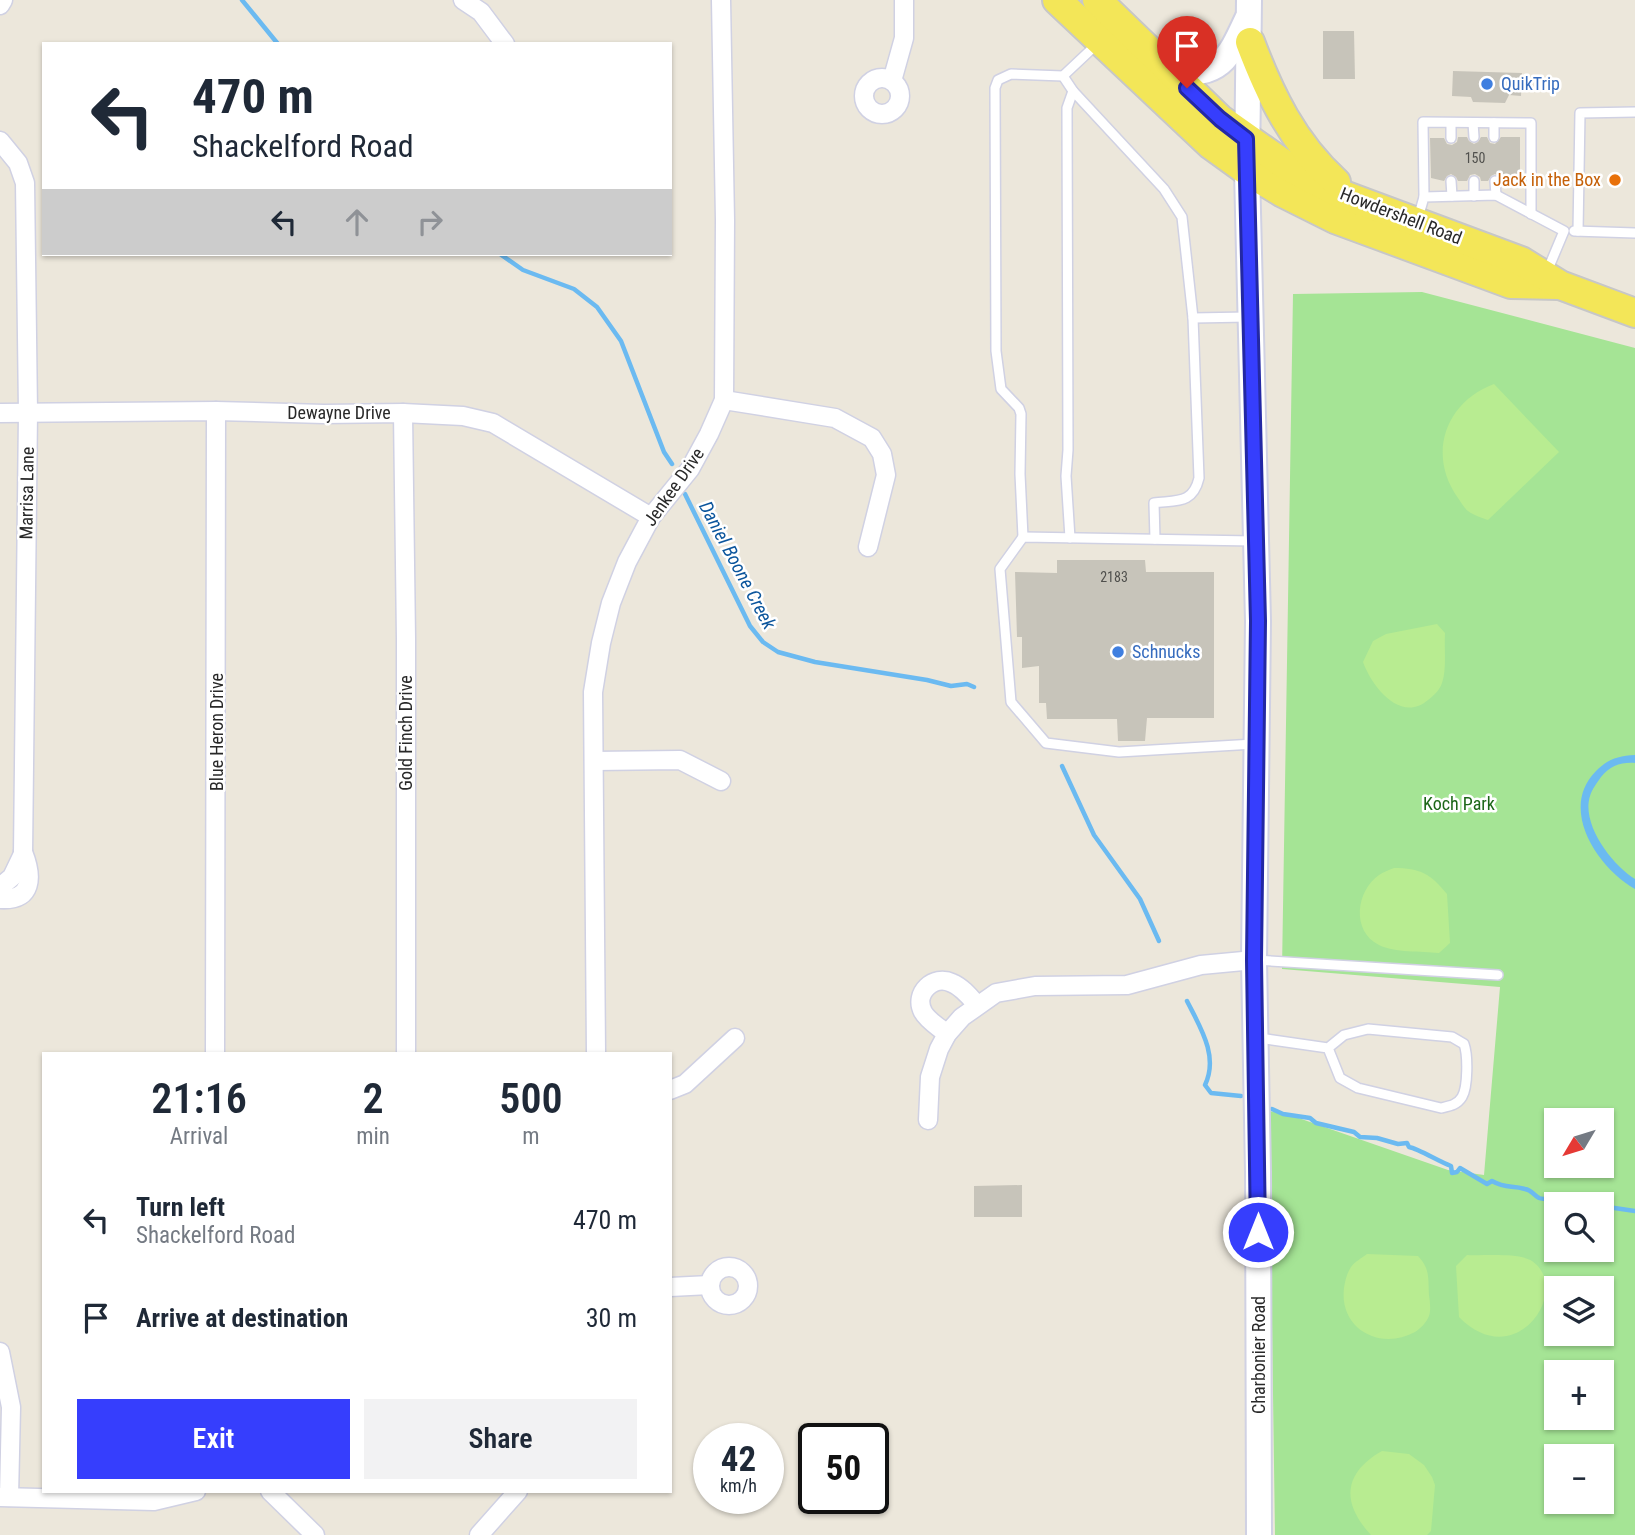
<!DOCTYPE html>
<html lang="en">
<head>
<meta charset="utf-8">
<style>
	:root { --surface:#fff; --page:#f2f2f3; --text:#1f2937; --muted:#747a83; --accent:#363efd }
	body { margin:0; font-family:"Roboto Condensed",sans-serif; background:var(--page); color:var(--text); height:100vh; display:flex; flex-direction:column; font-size:26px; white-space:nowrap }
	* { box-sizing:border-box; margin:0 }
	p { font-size:23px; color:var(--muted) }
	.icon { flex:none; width:38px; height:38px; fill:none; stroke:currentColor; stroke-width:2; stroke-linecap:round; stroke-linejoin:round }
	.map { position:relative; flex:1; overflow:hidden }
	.details { position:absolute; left:42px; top:1052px; width:630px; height:441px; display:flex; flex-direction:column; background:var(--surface); border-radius:0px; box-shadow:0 2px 5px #0004 }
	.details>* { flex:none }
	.banner { position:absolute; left:42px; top:42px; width:630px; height:214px; border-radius:0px; box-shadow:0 2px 5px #0004; background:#fff; color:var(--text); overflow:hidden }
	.needle { width:46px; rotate:232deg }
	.buttons { position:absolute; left:1544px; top:1108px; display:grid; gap:14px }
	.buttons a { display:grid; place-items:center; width:70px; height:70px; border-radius:0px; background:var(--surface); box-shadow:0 2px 5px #0004; font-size:35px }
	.speed { position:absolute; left:693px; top:1423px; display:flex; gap:14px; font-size:35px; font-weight:700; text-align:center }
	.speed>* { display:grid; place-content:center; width:91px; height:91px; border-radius:50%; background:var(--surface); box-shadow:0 2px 5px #0004; line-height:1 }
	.speed small { font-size:18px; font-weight:400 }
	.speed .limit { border:4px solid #111; border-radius:10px; background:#fff; color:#111 }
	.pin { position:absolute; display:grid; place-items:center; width:60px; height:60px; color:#fff; margin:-72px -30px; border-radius:50% 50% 50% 0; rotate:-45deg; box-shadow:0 0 7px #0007 }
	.pin .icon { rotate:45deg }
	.me { position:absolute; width:77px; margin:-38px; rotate:0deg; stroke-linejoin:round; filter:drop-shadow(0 0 5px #0008) }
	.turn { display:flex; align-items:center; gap:24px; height:147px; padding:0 35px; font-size:32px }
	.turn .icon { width:91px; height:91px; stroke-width:2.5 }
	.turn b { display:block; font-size:49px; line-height:60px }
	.lanes { display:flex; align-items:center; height:66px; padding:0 35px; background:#0003; justify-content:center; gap:35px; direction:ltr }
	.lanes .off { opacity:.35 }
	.eta { display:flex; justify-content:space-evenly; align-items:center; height:119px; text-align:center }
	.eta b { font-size:42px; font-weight:600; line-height:49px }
	.primary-button { display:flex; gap:14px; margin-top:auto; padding:14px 35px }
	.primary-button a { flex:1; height:80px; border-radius:0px; background:var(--accent); color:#fff; font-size:28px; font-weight:600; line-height:80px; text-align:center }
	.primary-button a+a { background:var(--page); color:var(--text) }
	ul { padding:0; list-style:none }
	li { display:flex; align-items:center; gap:21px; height:98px; padding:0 35px }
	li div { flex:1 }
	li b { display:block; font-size:26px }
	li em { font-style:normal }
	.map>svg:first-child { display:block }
	.green { fill:#a5e495; fill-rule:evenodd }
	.pitch { fill:#b8ec91 }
	.water { fill:#6bbaf1 }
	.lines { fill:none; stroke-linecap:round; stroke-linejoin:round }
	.stream { stroke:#6bbaf1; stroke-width:4.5 }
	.building { fill:#c7c4ba }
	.lane-casing { stroke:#d0d1e3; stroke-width:12 }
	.street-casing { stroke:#d0d1e3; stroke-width:21 }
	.secondary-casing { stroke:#d0d1e3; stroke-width:28 }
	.primary-casing { stroke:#c7c7c7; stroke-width:32 }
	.lane { stroke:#fff; stroke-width:9 }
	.street { stroke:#fff; stroke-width:18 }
	.secondary { stroke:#fff; stroke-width:24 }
	.primary { stroke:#f3e658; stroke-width:28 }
	.route-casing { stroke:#2328a4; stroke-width:18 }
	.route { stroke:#363efd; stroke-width:12 }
	.shop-dot { fill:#3f7fe0; stroke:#fff; stroke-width:2.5 }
	.food-dot { fill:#e8710a; stroke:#fff; stroke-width:2.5 }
	.labels { text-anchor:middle; stroke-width:5; stroke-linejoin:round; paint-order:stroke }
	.number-label { font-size:14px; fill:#50504d }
	.shop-label { font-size:18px; fill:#366cbe; stroke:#fff; text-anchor:start }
	.food-label { font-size:18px; fill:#c56008; stroke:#fff; text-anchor:end }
	.street-label { font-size:18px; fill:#292929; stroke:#fff }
	.park-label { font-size:18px; fill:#1d6718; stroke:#fff }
	.water-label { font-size:19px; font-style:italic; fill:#0b559c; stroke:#fff }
</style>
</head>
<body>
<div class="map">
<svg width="1635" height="1535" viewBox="0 0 1635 1535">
	<rect width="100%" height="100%" fill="#ece7db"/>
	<!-- green -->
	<path class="green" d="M1422,292L1635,348V1535H1275L1269,1111L1287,1114L1448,1170L1484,1175L1500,987L1282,969L1293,294ZM1556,1120H1601V1166H1556ZM1556,1204H1601V1250H1556ZM1556,1288H1601V1334H1556ZM1556,1372H1601V1418H1556ZM1556,1456H1601V1502H1556Z"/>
	<!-- pitch -->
	<g class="pitch">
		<path d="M1494,384L1559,452L1488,520C1482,518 1473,515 1468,511C1464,508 1461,502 1458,498C1427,455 1445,402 1494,384Z"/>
		<path d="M1437,624L1445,633C1444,648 1447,669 1442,683C1440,690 1433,696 1428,700C1400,724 1371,685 1363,662L1373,641L1386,634Z"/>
		<path d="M1394,868C1420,868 1431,874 1447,894L1450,943L1439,953C1421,951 1395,953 1379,945C1351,931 1356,891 1379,875C1383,872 1389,870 1394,868Z"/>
		<path d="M1367,1254L1418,1256C1430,1269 1428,1277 1429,1295C1430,1302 1431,1310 1429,1316C1426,1323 1421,1328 1415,1332C1380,1351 1339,1329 1344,1288C1345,1281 1347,1273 1351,1267C1354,1262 1362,1258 1367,1254Z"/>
		<path d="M1467,1255C1483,1256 1518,1252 1532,1261C1573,1289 1516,1375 1459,1317L1456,1266Z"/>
		<path d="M1382,1451L1409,1454L1424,1465L1432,1477L1435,1485L1431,1531L1427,1535H1371C1341,1503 1343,1473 1382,1451Z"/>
	</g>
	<!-- water -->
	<path class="water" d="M1635,755V763C1621,762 1610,766 1601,777C1597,783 1592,789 1590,796C1581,824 1612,865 1635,879V889C1598,868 1558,809 1596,771C1608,759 1618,756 1635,755Z"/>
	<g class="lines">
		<!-- stream -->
		<g class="stream">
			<polyline points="242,0 278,44"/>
			<polyline points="500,254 523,270 574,289 597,307 621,341 664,452 672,464"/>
			<polyline points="685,494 750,626 763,642 778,652 815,662 927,680 951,686 967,684 974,687"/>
			<polyline points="1062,766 1094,835 1140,899 1159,941"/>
			<path d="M1187,1001C1200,1027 1219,1056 1205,1085L1211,1093L1241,1096"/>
			<path d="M1272,1109L1283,1114L1310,1118L1316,1123L1354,1132L1360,1137L1377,1138L1398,1144L1407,1143L1409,1147C1419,1149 1438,1161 1451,1166L1452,1173L1457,1172L1460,1168L1487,1184L1492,1181C1506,1189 1511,1185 1525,1189C1532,1190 1533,1195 1539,1198C1547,1201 1571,1198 1580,1197L1585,1204"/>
			<polyline points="1601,1206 1635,1211"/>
		</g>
	</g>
	<!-- building -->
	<g class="building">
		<polygon points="1323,31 1354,31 1355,79 1323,79"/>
		<polygon points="1453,71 1522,73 1521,96 1509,95 1505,103 1473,102 1471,97 1452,96"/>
		<polygon points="1458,137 1467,137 1469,141 1474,144 1478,142 1481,137 1487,137 1490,143 1495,144 1501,137 1520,137 1520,181 1502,181 1500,177 1495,174 1491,176 1488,181 1481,181 1480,177 1475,174 1470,175 1467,181 1458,181 1456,177 1451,174 1447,176 1444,181 1431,178 1430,138 1444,138 1447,144 1452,145 1457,142"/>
		<polygon points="1057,560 1145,560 1146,572 1214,572 1214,718 1147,718 1145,741 1118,741 1117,719 1047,719 1046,703 1039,703 1039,666 1022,668 1022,637 1017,637 1015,572 1057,573"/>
		<polygon points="1022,1185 1022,1217 974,1217 974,1186"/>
	</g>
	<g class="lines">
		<defs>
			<g id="lane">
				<path d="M1063,76L1073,91L1164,189L1182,217L1193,318L1199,478C1193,504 1177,500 1154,503L1155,539"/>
				<polyline points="1451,123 1451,138"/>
				<polyline points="1473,123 1474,137"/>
				<polyline points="1494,123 1494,137"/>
				<polyline points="1451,181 1452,196"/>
				<polyline points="1474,181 1474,196"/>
				<polyline points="1495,181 1496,195"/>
				<polyline points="1424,197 1423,122 1531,123 1531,214"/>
				<polyline points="1418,218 1424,197 1496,195 1564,231 1546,274"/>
				<polyline points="1574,231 1635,233"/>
				<polyline points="1578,231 1580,113 1635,112"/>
				<polyline points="1193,318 1248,317"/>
				<polyline points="1023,537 1020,474 1021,414 1019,408 1001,389 996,351 995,88 998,80 1011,74 1063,76 1097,44"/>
				<polyline points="1070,538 1066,476 1068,450 1067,108 1073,91"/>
				<polyline points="1253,541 1023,537 1000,569 1011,702 1046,743 1119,752 1254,744"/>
				<polyline points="1255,960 1498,975"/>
				<path d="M1259,1038L1328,1048L1344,1035L1368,1029L1452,1037L1464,1044C1468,1055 1468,1087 1462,1097C1457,1105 1450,1106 1441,1108L1358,1088L1340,1078L1328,1048"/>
			</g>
			<g id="street">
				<polyline points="463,0 481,12 505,44"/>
				<polyline points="0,5 3,0"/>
				<circle cx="882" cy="96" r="18"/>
				<polyline points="892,81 904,38 904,0"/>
				<polyline points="0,141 18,163 25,183 28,412 23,854 12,877 0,887"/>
				<polyline points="724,400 835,418 872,438 882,454 886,475 868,547"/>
				<polyline points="0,413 216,411 324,414 403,413 463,416 493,423 651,517"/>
				<polyline points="403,413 406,639 406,1054"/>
				<polyline points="594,761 680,760 721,781"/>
				<path d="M0,899C33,901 33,877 23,852"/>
				<path d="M947,1034C939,1027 928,1021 923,1012C913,993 934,974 952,983C962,987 970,997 977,1005"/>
				<polyline points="215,1054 216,411"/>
				<polyline points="596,1054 593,692 601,643 611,603 627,562 651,517 690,469 709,434 724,400 725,220 721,0"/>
				<polyline points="670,1090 685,1084 735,1038"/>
				<polyline points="928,1120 930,1077 939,1049 947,1034 962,1017 996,993 1035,986 1127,985 1201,965 1254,960"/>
				<circle cx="729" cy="1286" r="19"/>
				<polyline points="670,1287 710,1285"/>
				<polyline points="0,1352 11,1407 9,1497"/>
				<polyline points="270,1491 315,1535"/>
				<polyline points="0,1497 154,1501 196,1491"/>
				<polyline points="479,1535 518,1491"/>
			</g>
			<g id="secondary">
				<polyline points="1249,0 1247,171 1258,621 1254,960 1258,1172 1259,1535"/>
				<path d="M1171,73C1221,76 1228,60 1247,19"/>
			</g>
			<g id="primary">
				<polyline points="1057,0 1211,145 1247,171 1283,193 1335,219 1511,284 1558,285"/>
				<polyline points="1097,0 1220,119 1287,166 1341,194 1521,261 1560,285 1635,313"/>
				<path d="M1250,42C1270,95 1293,143 1336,182"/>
			</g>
		</defs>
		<!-- lane casing -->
		<use href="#lane" class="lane-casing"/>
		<!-- street casing -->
		<use href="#street" class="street-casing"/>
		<!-- secondary casing -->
		<use href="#secondary" class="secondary-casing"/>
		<!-- primary casing -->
		<use href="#primary" class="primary-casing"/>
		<!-- lane -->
		<use href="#lane" class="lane"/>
		<!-- street -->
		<use href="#street" class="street"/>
		<!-- secondary -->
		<use href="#secondary" class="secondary"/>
		<!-- primary -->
		<use href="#primary" class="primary"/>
	</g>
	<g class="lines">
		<defs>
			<polyline id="route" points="1187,88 1220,119 1246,139 1258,621 1254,960 1258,1232"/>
		</defs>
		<!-- route casing -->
		<use href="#route" class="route-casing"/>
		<!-- route -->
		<use href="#route" class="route"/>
	</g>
	<!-- markers -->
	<g class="shop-dot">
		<circle cx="1487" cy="84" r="7"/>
		<circle cx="1118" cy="652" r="7"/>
	</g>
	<circle class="food-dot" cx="1615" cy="180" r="7"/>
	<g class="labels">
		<!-- number labels -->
		<g class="number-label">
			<text x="1475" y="163">150</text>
			<text x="1114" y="582">2183</text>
		</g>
		<!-- shop labels -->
		<g class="shop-label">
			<text x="1501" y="90">QuikTrip</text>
			<text x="1132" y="658">Schnucks</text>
		</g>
		<!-- food labels -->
		<g class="food-label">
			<text x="1601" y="186">Jack in the Box</text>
		</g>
		<!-- street labels -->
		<g class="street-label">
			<text transform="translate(1401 216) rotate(21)" y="6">Howdershell Road</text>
			<text x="339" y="419">Dewayne Drive</text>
			<text transform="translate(674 487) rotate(-55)" y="6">Jenkee Drive</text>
			<text transform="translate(27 493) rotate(-89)" y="6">Marrisa Lane</text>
			<text transform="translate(217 732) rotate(-90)" y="6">Blue Heron Drive</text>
			<text transform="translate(406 733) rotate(-90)" y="6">Gold Finch Drive</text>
			<text transform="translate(1259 1355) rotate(-90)" y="6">Charbonier Road</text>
		</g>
		<!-- park labels -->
		<g class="park-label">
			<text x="1459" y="810">Koch Park</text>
		</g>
		<!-- water labels -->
		<g class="water-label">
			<text transform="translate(738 565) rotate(62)" y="7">Daniel Boone Creek</text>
		</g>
	</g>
</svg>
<div class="buttons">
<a><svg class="needle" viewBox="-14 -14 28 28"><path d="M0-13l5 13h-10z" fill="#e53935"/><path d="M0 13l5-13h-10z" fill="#747a83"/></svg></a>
<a><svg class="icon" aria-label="search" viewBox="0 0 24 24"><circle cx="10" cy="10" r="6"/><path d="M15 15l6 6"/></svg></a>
<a><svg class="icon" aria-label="layers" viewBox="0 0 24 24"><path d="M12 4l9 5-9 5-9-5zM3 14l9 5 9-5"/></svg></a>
<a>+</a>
<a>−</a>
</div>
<div class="speed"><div>42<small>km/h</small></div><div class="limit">50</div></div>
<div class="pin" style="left:1187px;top:88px;background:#d93025"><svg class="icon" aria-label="arrive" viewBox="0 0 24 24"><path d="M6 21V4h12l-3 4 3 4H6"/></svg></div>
<svg class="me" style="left:1258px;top:1232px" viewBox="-20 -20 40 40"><circle r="17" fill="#363efd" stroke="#fff" stroke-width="3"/><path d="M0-11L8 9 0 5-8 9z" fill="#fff"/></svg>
<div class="banner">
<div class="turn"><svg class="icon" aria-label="left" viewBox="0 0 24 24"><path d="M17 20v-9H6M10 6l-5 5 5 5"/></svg><div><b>470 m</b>Shackelford Road</div></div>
<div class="lanes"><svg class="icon" aria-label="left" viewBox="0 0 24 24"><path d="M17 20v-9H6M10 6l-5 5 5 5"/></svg><svg class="icon off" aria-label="ahead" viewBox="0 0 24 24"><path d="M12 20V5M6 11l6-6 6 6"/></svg><svg class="icon off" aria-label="right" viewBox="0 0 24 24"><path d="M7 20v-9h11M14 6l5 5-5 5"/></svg></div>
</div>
<section class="details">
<div class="eta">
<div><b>21:16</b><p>Arrival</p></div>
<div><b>2</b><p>min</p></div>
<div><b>500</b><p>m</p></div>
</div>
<ul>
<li><svg class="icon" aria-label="left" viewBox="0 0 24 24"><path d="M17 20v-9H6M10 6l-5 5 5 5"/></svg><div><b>Turn left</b><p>Shackelford Road</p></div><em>470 m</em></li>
<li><svg class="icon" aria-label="arrive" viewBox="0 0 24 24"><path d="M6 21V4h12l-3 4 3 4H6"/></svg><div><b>Arrive at destination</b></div><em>30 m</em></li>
</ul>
<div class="primary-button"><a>Exit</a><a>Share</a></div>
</section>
</div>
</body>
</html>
